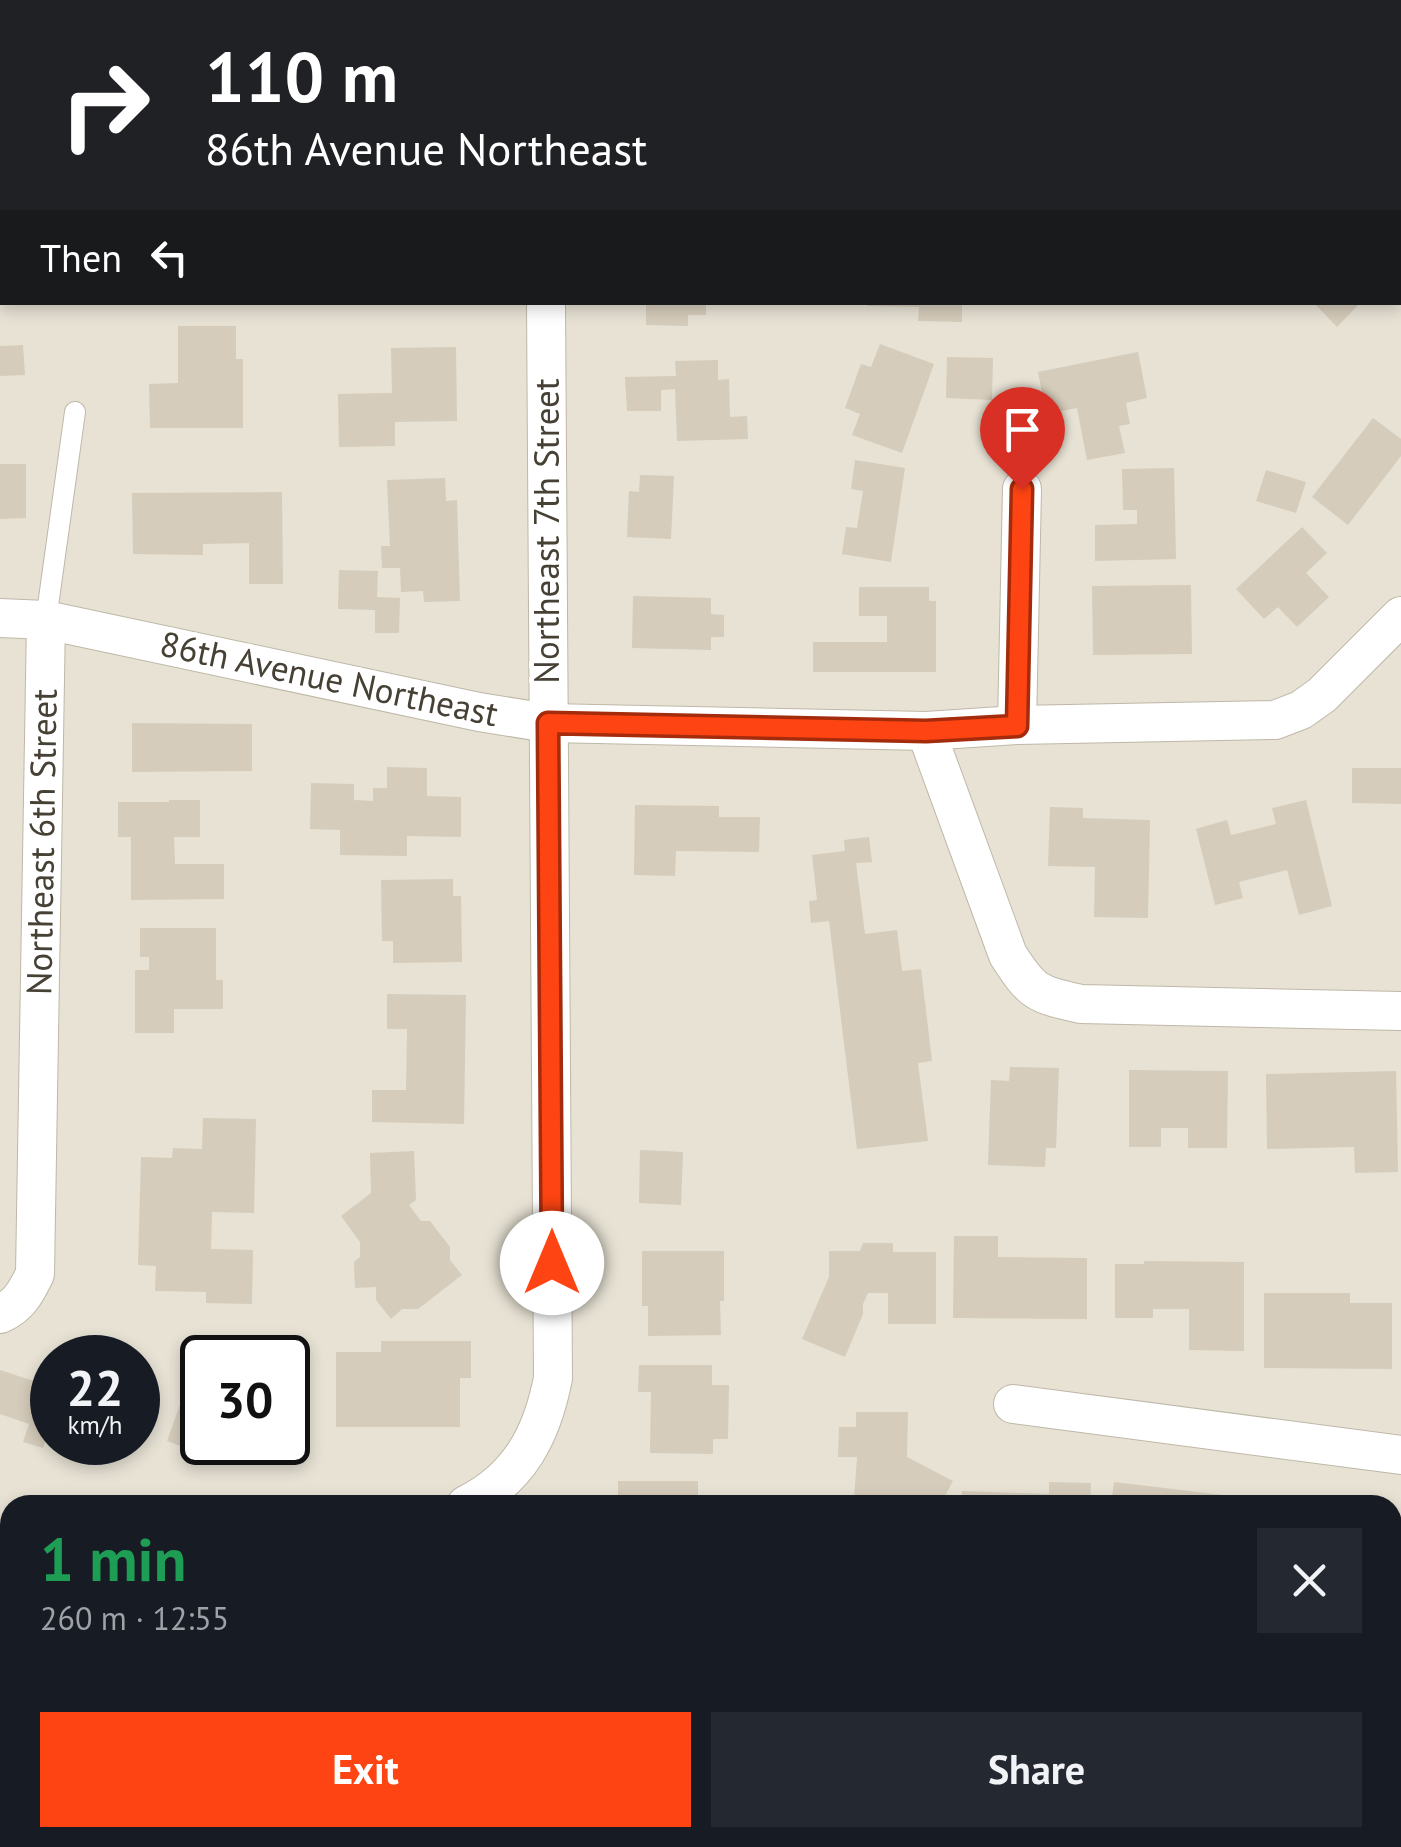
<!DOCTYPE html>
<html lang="en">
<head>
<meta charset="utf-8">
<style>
	:root { --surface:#171b24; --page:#242831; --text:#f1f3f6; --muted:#9ea1a6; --accent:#fd4412 }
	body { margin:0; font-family:"PT Sans",sans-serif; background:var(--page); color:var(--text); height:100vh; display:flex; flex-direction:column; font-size:38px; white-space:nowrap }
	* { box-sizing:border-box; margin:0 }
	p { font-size:32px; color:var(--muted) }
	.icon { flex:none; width:55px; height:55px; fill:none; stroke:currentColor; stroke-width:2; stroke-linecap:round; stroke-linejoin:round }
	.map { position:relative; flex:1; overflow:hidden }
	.side { position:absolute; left:0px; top:1495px; width:1402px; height:352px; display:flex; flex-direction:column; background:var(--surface); border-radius:30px 30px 0 0; box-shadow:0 5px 15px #0003 }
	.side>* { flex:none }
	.hud { position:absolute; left:0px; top:0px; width:1402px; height:305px; box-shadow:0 5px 15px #0003; background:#202124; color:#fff; overflow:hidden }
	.speed { position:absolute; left:30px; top:1335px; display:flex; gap:20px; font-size:50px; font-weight:700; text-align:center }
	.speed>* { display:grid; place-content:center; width:130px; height:130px; border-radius:50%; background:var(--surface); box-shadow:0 5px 15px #0003; line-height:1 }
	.speed small { font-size:25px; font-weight:400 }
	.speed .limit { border:5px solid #111; border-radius:15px; background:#fff; color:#111 }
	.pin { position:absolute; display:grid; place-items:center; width:85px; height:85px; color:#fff; margin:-102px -42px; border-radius:50% 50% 50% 0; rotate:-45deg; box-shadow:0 0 10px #0007 }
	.pin .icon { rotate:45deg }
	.me { position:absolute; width:110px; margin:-55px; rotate:0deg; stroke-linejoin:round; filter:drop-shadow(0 0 8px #0008) }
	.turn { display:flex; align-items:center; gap:35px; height:210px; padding:0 40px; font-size:45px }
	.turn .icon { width:130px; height:130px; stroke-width:2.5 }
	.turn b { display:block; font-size:70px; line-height:85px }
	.then { display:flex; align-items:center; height:95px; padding:0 40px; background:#0003; gap:20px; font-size:38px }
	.round { display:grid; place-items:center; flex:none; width:105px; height:105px; border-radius:0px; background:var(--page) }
	.headline { display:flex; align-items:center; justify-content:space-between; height:170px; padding:0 40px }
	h1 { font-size:60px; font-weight:800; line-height:75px; color:#1e9e55 }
	.button { display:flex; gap:20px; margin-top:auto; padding:20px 40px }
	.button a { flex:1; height:115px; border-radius:0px; background:var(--accent); color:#fff; font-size:40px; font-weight:800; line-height:115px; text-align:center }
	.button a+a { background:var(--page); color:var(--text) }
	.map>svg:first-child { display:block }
	.residential { fill:#e7e2d4; fill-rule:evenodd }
	.parking { fill:#e4e2de }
	.building { fill:#d5ccbb }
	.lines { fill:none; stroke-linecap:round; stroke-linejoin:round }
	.service-casing { stroke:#bfb8a8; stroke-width:22 }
	.minor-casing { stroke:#bfb8a8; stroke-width:40 }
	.tertiary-casing { stroke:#bfb8a8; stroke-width:50 }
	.service { stroke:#fff; stroke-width:20 }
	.minor { stroke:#fff; stroke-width:38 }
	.tertiary { stroke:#fff; stroke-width:48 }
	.route-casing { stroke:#a42c0c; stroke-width:25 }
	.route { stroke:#fd4412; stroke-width:18 }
	.labels { text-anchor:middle; stroke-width:10; stroke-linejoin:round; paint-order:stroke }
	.street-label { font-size:35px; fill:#464035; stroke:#fff }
</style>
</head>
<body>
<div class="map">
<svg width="1401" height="1847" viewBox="0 0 1401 1847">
	<rect width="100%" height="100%" fill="#f3f0e6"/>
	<!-- residential -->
	<path class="residential" d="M0,0H1401V1847H1338L1336,1838H1392V1505H10V1838H666V1847H0ZM2,2H1400V302H2ZM52,1358H138V1442H52ZM202,1358H288V1442H202Z"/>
	<!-- parking -->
	<polygon class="parking" points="1115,1838 1270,1838 1285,1847 1131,1847"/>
	<!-- building -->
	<g class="building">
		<polygon points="646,302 706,302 706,315 688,315 688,326 646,325"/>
		<polygon points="868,302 962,302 962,322 918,321 919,307 867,306"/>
		<polygon points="1313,302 1361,302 1337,327"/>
		<polygon points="178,326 236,326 236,359 243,359 243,428 150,428 149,384 178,383"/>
		<polygon points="880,344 934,364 902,453 852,435 860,414 845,408 861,364 871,367"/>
		<polygon points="23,345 25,375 0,376 0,346"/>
		<polygon points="456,347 457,421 395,422 395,446 339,447 338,394 392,393 391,348"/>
		<polygon points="1138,352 1147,398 1126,403 1130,424 1119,426 1125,453 1087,460 1077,408 1046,414 1038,372"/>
		<polygon points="947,357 993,358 992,400 946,398"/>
		<polygon points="718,360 718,380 729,379 730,417 747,416 748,439 677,441 675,389 661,390 661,411 627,411 625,377 676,376 675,361"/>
		<polygon points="1373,418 1401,439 1401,456 1348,525 1312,497"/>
		<polygon points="855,460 905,468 891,562 842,554 846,527 857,528 863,491 851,489"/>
		<polygon points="0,464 26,464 26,518 0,519"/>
		<polygon points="1174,468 1176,559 1095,561 1095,525 1137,524 1137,510 1123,510 1122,469"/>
		<polygon points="1266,470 1306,482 1296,513 1256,501"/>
		<polygon points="640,475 674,476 671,539 627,537 629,491 639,492"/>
		<polygon points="445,478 446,501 457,500 460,601 424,602 423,591 401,592 400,568 382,568 381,546 390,546 387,480"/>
		<polygon points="282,492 283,584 249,584 249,543 203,544 203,555 133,554 132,493"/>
		<polygon points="1302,527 1327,553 1306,573 1329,597 1297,627 1278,607 1264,619 1236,589"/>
		<polygon points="339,570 378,571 377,597 400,598 399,633 375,633 375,610 338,609"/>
		<polygon points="1191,585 1192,654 1093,655 1092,586"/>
		<polygon points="859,587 929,587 929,601 936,601 936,672 813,672 813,642 887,642 887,616 859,616"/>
		<polygon points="633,596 711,598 711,614 724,615 724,637 711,637 711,650 632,648"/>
		<polygon points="132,723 252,724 252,771 132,772"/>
		<polygon points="387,767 427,768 427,796 461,797 461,837 407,836 407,856 340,855 340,830 310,829 311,783 354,784 354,800 373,801 373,788 387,788"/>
		<polygon points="1352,768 1401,768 1401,804 1352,803"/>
		<polygon points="169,800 200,800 200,837 174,837 175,864 224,864 224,899 131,900 131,837 118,837 118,802 169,802"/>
		<polygon points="1306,800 1332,906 1299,915 1287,870 1239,882 1243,898 1215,905 1196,829 1227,820 1231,835 1276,824 1272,808"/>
		<polygon points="635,805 719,806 719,817 760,817 759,852 676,851 675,876 634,875"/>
		<polygon points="1050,807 1083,808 1083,818 1150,820 1148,918 1094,917 1095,867 1048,866"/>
		<polygon points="869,837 872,862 856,863 865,934 897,930 902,971 921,969 932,1061 918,1063 928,1141 857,1149 829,921 811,923 809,901 817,900 812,855 845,851 844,840"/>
		<polygon points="453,879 453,896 461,896 462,962 393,963 393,941 382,941 381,880"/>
		<polygon points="140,928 216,928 216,980 223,980 223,1009 174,1009 174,1033 135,1033 135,970 149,970 149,957 140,957"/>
		<polygon points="387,994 466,995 464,1124 372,1122 372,1090 406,1090 407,1029 387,1029"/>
		<polygon points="1010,1067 1059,1068 1056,1148 1046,1148 1045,1167 988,1165 991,1080 1009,1081"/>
		<polygon points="1129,1070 1228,1071 1227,1148 1188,1148 1188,1128 1161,1128 1161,1147 1129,1147"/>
		<polygon points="1396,1071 1398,1172 1355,1173 1354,1147 1267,1149 1266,1074"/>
		<polygon points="203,1118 256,1119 254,1213 212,1212 211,1249 253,1250 252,1304 206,1303 206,1292 155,1291 156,1266 138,1265 141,1157 172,1158 173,1148 202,1149"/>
		<polygon points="640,1150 683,1152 681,1205 639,1203"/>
		<polygon points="414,1151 416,1200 409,1205 421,1221 430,1221 450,1247 450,1260 462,1275 418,1309 402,1309 391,1319 376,1300 376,1287 355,1288 354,1262 360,1257 360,1242 341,1216 371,1193 370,1153"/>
		<polygon points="954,1236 998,1236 998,1257 1087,1258 1087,1319 953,1318"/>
		<polygon points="863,1243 893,1243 893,1252 936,1252 936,1324 888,1324 888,1293 868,1293 863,1304 863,1314 845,1357 802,1339 829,1277 829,1251 860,1251"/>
		<polygon points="642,1251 724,1251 724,1301 720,1301 721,1335 648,1336 648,1306 642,1306"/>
		<polygon points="1144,1261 1244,1262 1244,1351 1189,1350 1189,1309 1153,1309 1153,1318 1115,1318 1115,1264 1144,1264"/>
		<polygon points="1264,1293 1350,1293 1350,1303 1392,1303 1392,1369 1264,1368"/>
		<polygon points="381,1341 471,1341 471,1378 460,1378 460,1427 336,1427 336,1352 381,1352"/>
		<polygon points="639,1365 712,1365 712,1385 729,1385 728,1439 713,1439 713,1454 650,1453 651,1392 638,1392"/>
		<polygon points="0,1370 52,1387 52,1420 43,1448 23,1442 29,1424 0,1414"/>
		<polygon points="192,1371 202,1375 202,1442 228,1442 222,1461 167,1441"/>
		<polygon points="856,1412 908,1412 907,1457 953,1481 940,1505 892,1505 882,1500 854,1499 857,1457 838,1457 839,1427 856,1427"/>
		<rect x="618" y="1481" width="80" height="24"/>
		<polygon points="1049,1482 1091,1483 1090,1505 961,1505 962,1491 1049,1494"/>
		<polygon points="1114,1482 1248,1498 1247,1505 1111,1505"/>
		<polygon points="0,1778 10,1788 10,1838 50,1838 41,1847 0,1847"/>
		<polygon points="72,1838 117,1838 123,1840 119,1847 68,1847"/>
		<polygon points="557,1838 616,1838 619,1847 560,1847"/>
		<polygon points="1038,1838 1055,1838 1066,1847 1029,1847"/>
	</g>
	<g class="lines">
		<defs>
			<g id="service">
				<polyline points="814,0 814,2"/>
				<polyline points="257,2 261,0"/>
				<polyline points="1383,2 1383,0"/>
				<polyline points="46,620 75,412"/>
				<polyline points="1196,1838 1211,1847"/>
			</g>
			<g id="minor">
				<polyline points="435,0 439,2"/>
				<polyline points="0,618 46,620 479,712 548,723 926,731 1017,725 1275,720 1301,710 1322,695 1401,616"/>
				<polyline points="1017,725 1022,489"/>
				<path d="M926,731L1008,955C1033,994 1037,994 1081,1004L1401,1011"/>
				<path d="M0,1314C19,1306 26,1292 35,1274L46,620"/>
				<polyline points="1013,1404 1401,1455"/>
				<path d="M466,1505C519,1479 542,1435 553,1378L546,302"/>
			</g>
			<g id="tertiary">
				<polyline points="0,1663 10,1664"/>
				<polyline points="338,1838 353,1847"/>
			</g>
		</defs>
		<!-- service casing -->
		<use href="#service" class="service-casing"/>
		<!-- minor casing -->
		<use href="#minor" class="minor-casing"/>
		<!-- tertiary casing -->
		<use href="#tertiary" class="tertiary-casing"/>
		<!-- service -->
		<use href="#service" class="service"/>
		<!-- minor -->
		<use href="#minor" class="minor"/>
		<!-- tertiary -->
		<use href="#tertiary" class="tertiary"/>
	</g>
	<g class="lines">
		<defs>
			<polyline id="route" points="552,1263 548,723 926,731 1017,726 1022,489"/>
		</defs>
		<!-- route casing -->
		<use href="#route" class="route-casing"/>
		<!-- route -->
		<use href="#route" class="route"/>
	</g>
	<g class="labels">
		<!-- street labels -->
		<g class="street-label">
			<text transform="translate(547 531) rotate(-90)" y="12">Northeast 7th Street</text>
			<text transform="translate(329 679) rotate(12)" y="12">86th Avenue Northeast</text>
			<text transform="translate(42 842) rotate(-89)" y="12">Northeast 6th Street</text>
		</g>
	</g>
</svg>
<div class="speed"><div>22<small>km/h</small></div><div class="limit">30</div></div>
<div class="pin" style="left:1022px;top:489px;background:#d93025"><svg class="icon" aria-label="arrive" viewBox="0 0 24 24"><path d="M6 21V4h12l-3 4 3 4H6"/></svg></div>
<svg class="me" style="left:552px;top:1263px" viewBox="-20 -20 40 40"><circle r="19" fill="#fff"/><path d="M0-13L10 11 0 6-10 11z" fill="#fd4412"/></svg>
<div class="hud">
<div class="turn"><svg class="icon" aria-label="right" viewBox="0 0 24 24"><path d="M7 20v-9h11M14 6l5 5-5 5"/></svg><div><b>110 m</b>86th Avenue Northeast</div></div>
<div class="then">Then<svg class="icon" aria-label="left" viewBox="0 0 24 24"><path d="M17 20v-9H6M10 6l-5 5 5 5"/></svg></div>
</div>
<section class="side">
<div class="headline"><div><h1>1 min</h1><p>260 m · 12:55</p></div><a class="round"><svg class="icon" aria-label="close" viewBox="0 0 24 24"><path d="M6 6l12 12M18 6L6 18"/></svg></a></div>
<div class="button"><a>Exit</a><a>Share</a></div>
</section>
</div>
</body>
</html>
